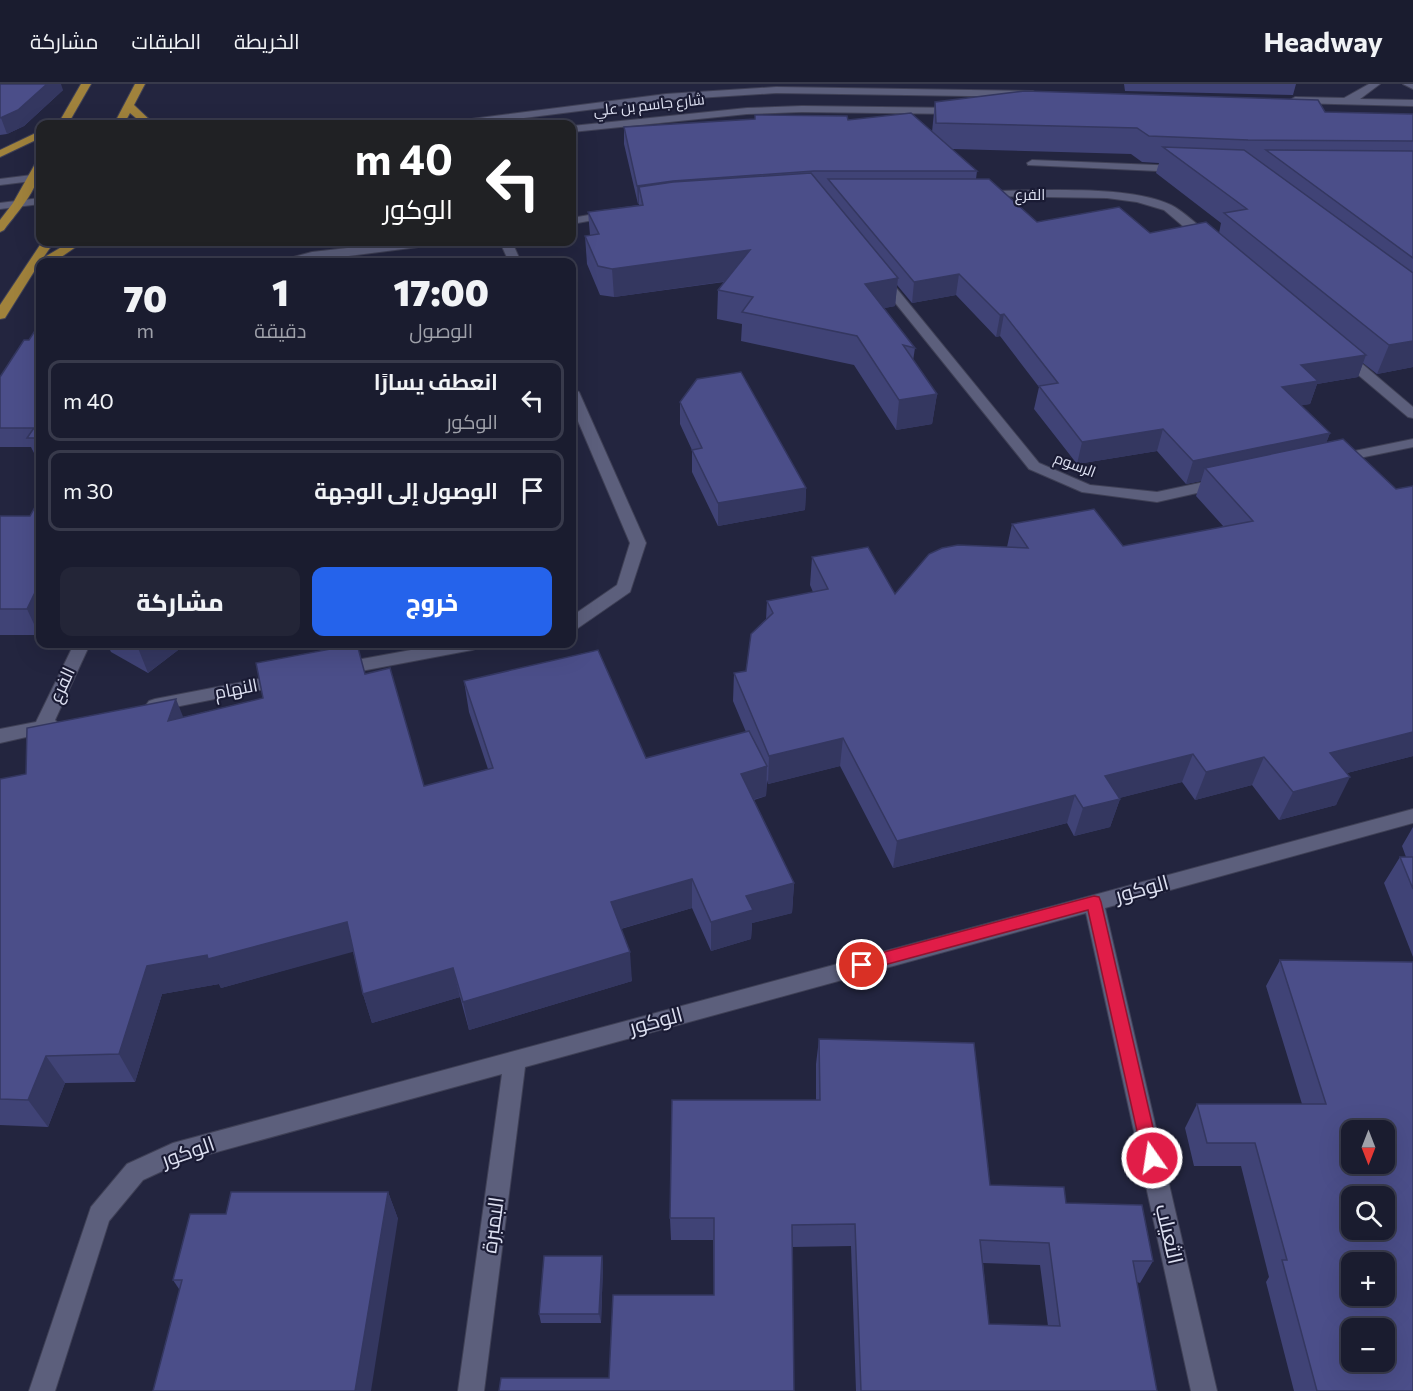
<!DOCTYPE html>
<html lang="ar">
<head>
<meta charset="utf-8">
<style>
	:root { --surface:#1a1c2f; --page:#232537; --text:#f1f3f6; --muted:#9fa1aa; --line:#383a4b; --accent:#2563eb }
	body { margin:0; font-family:Commissioner,Cairo,sans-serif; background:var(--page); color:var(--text); direction:rtl; height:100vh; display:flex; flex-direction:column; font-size:22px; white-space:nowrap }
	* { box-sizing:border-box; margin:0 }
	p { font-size:20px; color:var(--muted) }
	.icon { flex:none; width:33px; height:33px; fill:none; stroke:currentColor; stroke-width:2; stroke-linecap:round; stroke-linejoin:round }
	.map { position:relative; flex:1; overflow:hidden; direction:ltr }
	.panel { position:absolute; left:36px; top:174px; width:540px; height:390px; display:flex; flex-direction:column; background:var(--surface); border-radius:12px; box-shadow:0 6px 24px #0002,0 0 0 2px var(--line); direction:rtl }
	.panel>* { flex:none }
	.top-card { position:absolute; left:36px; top:36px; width:540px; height:126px; border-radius:12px; box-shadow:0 6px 24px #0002,0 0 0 2px var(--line); direction:rtl; background:#202124; color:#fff; overflow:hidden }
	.needle { width:39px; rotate:180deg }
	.fabs { position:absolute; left:1341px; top:1036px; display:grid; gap:12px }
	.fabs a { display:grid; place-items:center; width:54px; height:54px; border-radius:12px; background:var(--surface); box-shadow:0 6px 24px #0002,0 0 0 2px var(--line); font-size:30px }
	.pin { position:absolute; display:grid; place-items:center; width:51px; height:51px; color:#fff; margin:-26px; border:3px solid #fff; border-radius:50%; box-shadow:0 2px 6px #0007 }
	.me { position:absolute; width:66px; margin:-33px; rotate:347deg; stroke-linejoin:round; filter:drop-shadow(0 0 4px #0008) }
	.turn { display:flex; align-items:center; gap:21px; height:126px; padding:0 24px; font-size:27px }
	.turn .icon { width:78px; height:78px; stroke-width:2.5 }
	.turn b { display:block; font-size:42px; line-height:51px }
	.eta { display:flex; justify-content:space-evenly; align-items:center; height:102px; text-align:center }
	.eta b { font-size:36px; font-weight:800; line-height:42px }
	.button { display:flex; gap:12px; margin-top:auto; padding:12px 24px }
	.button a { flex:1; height:69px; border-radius:12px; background:var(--accent); color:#fff; font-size:24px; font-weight:800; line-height:69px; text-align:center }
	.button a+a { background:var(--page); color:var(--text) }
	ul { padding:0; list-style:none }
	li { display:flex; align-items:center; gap:18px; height:81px; margin:0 12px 9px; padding:0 12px; border:3px solid var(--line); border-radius:12px }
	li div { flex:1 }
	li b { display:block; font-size:22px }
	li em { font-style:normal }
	header { display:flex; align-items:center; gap:36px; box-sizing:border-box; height:84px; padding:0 30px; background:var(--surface); border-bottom:2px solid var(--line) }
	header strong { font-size:28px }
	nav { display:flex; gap:33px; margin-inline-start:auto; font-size:21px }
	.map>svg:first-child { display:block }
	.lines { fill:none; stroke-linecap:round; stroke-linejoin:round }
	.minor-casing { stroke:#3f4056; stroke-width:2 }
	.major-casing { stroke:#3f4056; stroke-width:2 }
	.minor { fill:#5c5f7c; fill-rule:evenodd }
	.major { fill:#a0823c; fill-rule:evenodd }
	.wall { fill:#404376; fill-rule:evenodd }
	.shaded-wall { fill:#343760 }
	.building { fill:#4b4e89; stroke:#343760; stroke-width:1.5; fill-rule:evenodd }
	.route { fill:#e11d48; stroke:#92132f; stroke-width:1.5 }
	.labels { text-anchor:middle; stroke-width:4.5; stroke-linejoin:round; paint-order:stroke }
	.far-street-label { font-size:15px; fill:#dde0f1; stroke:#1a1b34 }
	.street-label { font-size:18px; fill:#dde0f1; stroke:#1a1b34 }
	.near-street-label { font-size:21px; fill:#dde0f1; stroke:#1a1b34 }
</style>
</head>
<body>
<header>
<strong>Headway</strong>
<nav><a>الخريطة</a><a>الطبقات</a><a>مشاركة</a></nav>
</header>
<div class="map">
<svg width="1413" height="1307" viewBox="0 0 1413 1307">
	<rect width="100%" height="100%" fill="#23253f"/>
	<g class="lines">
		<defs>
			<g id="minor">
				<polygon points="1369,0 1380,0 1360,15 1413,16 1413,22 1295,19 1290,16 1295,13 1344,14"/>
				<polygon points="1403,0 1413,0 1413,5"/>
				<polygon points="776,3 1033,7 1038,10 1033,13 776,9 666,16 477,40 451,40 456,37 666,10"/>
				<polygon points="802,22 959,24 964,27 959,30 802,28 747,30 572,48 572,42 747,24"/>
				<polygon points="1032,76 1180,82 1186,85 1180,88 1028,81 1027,79"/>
				<polygon points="40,90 40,96 0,101 0,95"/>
				<path d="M983,107C1033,107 1128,100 1171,121C1183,127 1206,147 1214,157L1212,160H1204L1164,126L1137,118L1107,114L979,112V108Z"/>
				<polygon points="40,114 40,120 0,125 0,119"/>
				<polygon points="611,127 615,128 615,132 572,140 572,134"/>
				<polygon points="401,158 432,158 426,162 302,178 284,178 286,175 312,168"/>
				<polygon points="500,158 512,158 521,178 509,178"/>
				<polygon points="880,188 884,189 1039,379 1090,401 1157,408 1223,394 1230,399 1228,402 1157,418 1082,408 1029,385 876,195 874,192"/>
				<polygon points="1342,266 1347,267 1413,323 1413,334 1408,333 1337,273 1335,270"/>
				<polygon points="572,304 579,308 646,459 630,508 578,544 572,546 572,532 617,501 630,459 572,323"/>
				<polygon points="1413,355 1413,363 1335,379 1328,375 1335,371"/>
				<polygon points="74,560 90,560 55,636 60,641 57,646 0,659 0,645 36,638"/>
				<polygon points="444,560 480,560 478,564 472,566 340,591 334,589 331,585 334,581 340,579"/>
				<polygon points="284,590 290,592 293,596 290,600 155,627 149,625 146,621 149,617 155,615"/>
				<polygon points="1413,725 1413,739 1105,824 1217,1307 1191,1307 1086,829 525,983 484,1307 458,1307 502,990 184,1077 143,1096 109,1137 55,1307 29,1307 91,1123 127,1080 173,1059"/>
			</g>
			<g id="major">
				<polygon points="81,0 91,0 68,40 58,40"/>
				<polygon points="135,0 145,0 134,21 154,40 143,40 130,29 124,40 114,40"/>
				<polygon points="40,47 40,54 0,73 0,66"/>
				<path d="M40,77C43,101 18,127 4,146L0,148V136L13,119L35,80Z"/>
				<polygon points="42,158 54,158 43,174 70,158 83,158 54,178 40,178 5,234 0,235 0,221"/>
			</g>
		</defs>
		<!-- minor casing -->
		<use href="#minor" class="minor-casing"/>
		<!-- major casing -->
		<use href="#major" class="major-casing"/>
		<!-- minor -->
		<use href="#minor" class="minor"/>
		<!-- major -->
		<use href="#major" class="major"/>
	</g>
	<!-- wall -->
	<g class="wall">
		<polygon points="0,0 63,6 24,42 7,50 0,51"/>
		<polygon points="1124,0 1296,0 1293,11 1125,7"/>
		<path d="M935,18L1413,30V283L1377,290L1363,279L1358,293L1317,300L1310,320L1301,321L1330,349L1326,359L1396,405L1413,402V672L1347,689L1336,721L1279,736L1252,701L1195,716L1182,698L1119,714L1120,715L1110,743L1074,752L1067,739L893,784L840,682L768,700L767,696L766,712L754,716L794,799L792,829L752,839L751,855L711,867L692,824L621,845L632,897L469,946L460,913L372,939L363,910L353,867L221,904L219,900L162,910L135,998L65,999L48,1043L0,1041V695L26,690L183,633L365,590L424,702L488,685L469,628L464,597L646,674L746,648L733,617L734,589L746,587L766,536L767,517L813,508L810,501L812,473L895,510L1007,463L1012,440L1123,462L1224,443L1196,412L1201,397L1186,400L1157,367L1077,380L1034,325L1039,303L1000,252L996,253L956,211L912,219L897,201L895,222L884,224L915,264L913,277L937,310L932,340L896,346L854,281L741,257L742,240L717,235L718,206L724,198L614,213L600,211L587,180L585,152L590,151L588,128L639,121V120H638L624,60V43L848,36L932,48ZM952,65L1131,70L1142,78L1159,79L1156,89L1221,139L1219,149H1150L1037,138L976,95L977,87Z"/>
		<polygon points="40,239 40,373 36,373 31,363 0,363 0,293 29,256"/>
		<polygon points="680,318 806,404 805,426 718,442 692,388 692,366 680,340"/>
		<polygon points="0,432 30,432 39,551 0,551"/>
		<polygon points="107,560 186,560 148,589 111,568"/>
		<polygon points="1413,743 1413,873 1384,799 1400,773 1406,773 1402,762"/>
		<polygon points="1280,876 1413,878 1413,1307 1294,1307 1266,1198 1269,1193 1241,1082 1194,1082 1185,1044 1197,1020 1302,1020 1266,902"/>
		<path d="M819,955L990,1101L1066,1119L1153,1177L1140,1199L1137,1198L1157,1307H856L851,1162L793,1163L609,1294L714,1211L713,1156H671L670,1134L816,1016V980ZM983,1179L1040,1181L1048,1242L989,1240Z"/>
		<polygon points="388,1108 398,1135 179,1205 173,1196 226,1130"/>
		<polygon points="602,1172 603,1181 601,1239 541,1239 539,1230"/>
	</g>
	<!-- shaded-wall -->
	<g class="shaded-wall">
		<polygon points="47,0 61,0 63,6 24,42 7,50 1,34"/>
		<polygon points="673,97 642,120 639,103 639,120 638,120 637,102"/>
		<polygon points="750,166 749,194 614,213 612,185"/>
		<polygon points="959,190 956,211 912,219 914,198"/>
		<polygon points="898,194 895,222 862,229 865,200"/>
		<polygon points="1004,230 1000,252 996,253 1000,231"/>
		<polygon points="1413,257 1413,283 1377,290 1389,261"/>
		<polygon points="1366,271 1358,293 1317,300 1310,320 1274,326 1282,303 1301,281"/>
		<polygon points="937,310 932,340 896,346 899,316"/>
		<polygon points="1163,345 1157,367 1077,380 1082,358"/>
		<polygon points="1330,349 1321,372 1205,384 1201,397 1186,400 1193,377"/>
		<polygon points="806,404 805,426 718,442 718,419"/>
		<polygon points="572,424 574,452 572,452"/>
		<polygon points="40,498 40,549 39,551 27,525"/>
		<polygon points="145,560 186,560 148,589 138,564"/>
		<polygon points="176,615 188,645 168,637"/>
		<polygon points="1413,648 1413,672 1316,697 1330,669"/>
		<polygon points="843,654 840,682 768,700 769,672"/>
		<polygon points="1193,670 1182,698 1096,720 1105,692"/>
		<polygon points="1264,673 1252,701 1195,716 1206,688"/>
		<polygon points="767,682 766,712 740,719 741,690"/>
		<polygon points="1350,693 1336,721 1279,736 1293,708"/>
		<polygon points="1075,711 1067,739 893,784 897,757"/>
		<polygon points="1120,715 1110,743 1074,752 1083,724"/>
		<polygon points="692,795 692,824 613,847 611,818"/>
		<polygon points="794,799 792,829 752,839 751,855 711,867 711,838 746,812"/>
		<polygon points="347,838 356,867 221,904 219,900 162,910 135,998 119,970 147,882"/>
		<polygon points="630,868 632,897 469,946 463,918"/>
		<polygon points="453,884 460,913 372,939 363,910"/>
		<polygon points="46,972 65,999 48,1043 28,1016"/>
		<polygon points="388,1108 398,1135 371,1307 355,1307"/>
		<polygon points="602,1172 603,1181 601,1239 599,1230"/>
	</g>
	<!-- building -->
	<g class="building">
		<polygon points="0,0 47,0 18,26 0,34"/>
		<polygon points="1025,7 1318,16 1325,28 1413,30 1413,57 1248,56 1149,52 1137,44 936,39 935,18"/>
		<polygon points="911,29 977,87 814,87 673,97 637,102 624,43 755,35 755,31 847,32 848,36"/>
		<polygon points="1163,63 1244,66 1413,189 1413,257 1389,261 1224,129 1247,125"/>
		<polygon points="1266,66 1413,67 1413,174"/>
		<polygon points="811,89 898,194 865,200 915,264 903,261 937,310 899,316 857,252 742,228 753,213 718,206 750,166 612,185 598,182 585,152 599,150 588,128 643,121 639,103 673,98"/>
		<polygon points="828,95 989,95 1037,138 1119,123 1150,149 1206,138 1366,271 1301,281 1318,297 1282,303 1330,349 1193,377 1163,345 1082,358 1039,302 1058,299 1004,230 1000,231 959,190 914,198"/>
		<polygon points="40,239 40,354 27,354 34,344 0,344 0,293 24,256 29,256"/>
		<polygon points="741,288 806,404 718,419 692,366 702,364 680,318 697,295"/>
		<polygon points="1343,355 1396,405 1413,402 1413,648 1330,669 1350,693 1293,708 1264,673 1206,688 1193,670 1105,692 1120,715 1083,724 1075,711 897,757 843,654 769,672 734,589 746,587 751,550 773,529 767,517 828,505 812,473 868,463 895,510 929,470 942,464 958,461 1028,464 1012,440 1094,425 1123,462 1253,437 1205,384"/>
		<polygon points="40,414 40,498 27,525 0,525 0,432 30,432"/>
		<polygon points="129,560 145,560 138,564"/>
		<polygon points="357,560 365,590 390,584 424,702 493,684 464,597 598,566 646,674 749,647 767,682 741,690 794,799 746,812 753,826 711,838 692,795 611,818 630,868 463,918 453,884 363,910 347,838 208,875 207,871 147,882 119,970 46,972 28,1016 0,1015 0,695 26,690 27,644 176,615 168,637 263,614 256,579"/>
		<polygon points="1400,773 1413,773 1413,805"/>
		<path d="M1280,876L1413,878V1307H1317L1282,1176H1287L1255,1059H1207L1197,1020H1326ZM1352,1047H1384V1080H1352ZM1352,1113H1384V1146H1352ZM1352,1179H1384V1212H1352ZM1352,1245H1384V1278H1352Z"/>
		<path d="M819,955L974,959L990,1101L1064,1103L1066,1119L1142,1121L1153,1177H1133L1157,1307H861L855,1140L792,1141L794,1307H499L501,1294H609L613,1211H714V1134H670L672,1016H820ZM980,1156L1049,1159L1060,1242L989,1240Z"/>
		<polygon points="231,1108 388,1108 355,1307 153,1307 182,1196 173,1196 190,1130 226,1130"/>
		<polygon points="544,1172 602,1172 599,1230 539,1230"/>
	</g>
	<!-- route -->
	<polygon class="route" points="1094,812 1099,813 1101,818 1160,1074 1158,1080 1152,1082 1145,1080 1143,1074 1088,826 862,887 856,885 854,881 856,876 862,874"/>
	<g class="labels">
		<!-- far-street labels -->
		<g class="far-street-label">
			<text transform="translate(649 21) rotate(-6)" y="5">شارع جاسم بن علي</text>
			<text x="1030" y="116">الفرع</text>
			<text transform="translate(1075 381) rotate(21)" y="5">الرسوم</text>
		</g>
		<!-- street labels -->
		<g class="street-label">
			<text transform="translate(62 601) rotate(-65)" y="6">الفرع</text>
			<text transform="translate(236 605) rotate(-11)" y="6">النهام</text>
		</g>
		<!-- near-street labels -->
		<g class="near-street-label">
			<text transform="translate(1142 805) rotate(-15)" y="7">الوكور</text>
			<text transform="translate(656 937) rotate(-15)" y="7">الوكور</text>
			<text transform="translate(188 1068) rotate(-19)" y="7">الوكور</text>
			<text transform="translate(493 1141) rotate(-82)" y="7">البمبرة</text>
			<text transform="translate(1169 1150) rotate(77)" y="7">الثعيلب</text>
		</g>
	</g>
</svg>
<div class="fabs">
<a><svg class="needle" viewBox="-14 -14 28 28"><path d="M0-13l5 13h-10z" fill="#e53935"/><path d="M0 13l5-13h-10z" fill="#9fa1aa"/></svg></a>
<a><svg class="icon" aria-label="search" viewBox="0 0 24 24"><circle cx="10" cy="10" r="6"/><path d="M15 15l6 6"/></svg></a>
<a>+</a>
<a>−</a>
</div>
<div class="pin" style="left:862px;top:881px;background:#d93025"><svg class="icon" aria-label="arrive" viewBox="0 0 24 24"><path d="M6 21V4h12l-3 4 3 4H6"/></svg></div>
<svg class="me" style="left:1152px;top:1074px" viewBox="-20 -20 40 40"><circle r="17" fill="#e11d48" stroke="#fff" stroke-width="3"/><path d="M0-11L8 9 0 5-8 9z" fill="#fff"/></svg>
<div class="top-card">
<div class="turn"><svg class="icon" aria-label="left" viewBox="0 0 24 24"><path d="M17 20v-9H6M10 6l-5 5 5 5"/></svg><div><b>40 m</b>الوكور</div></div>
</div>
<section class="panel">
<div class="eta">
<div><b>17:00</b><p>الوصول</p></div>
<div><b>1</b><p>دقيقة</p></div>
<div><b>70</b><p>m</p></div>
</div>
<ul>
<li><svg class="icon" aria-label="left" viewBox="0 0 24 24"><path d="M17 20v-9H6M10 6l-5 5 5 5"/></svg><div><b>انعطف يسارًا</b><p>الوكور</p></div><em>40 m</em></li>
<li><svg class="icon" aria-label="arrive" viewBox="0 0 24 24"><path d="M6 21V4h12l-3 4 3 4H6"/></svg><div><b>الوصول إلى الوجهة</b></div><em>30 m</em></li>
</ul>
<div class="button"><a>خروج</a><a>مشاركة</a></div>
</section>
</div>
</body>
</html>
